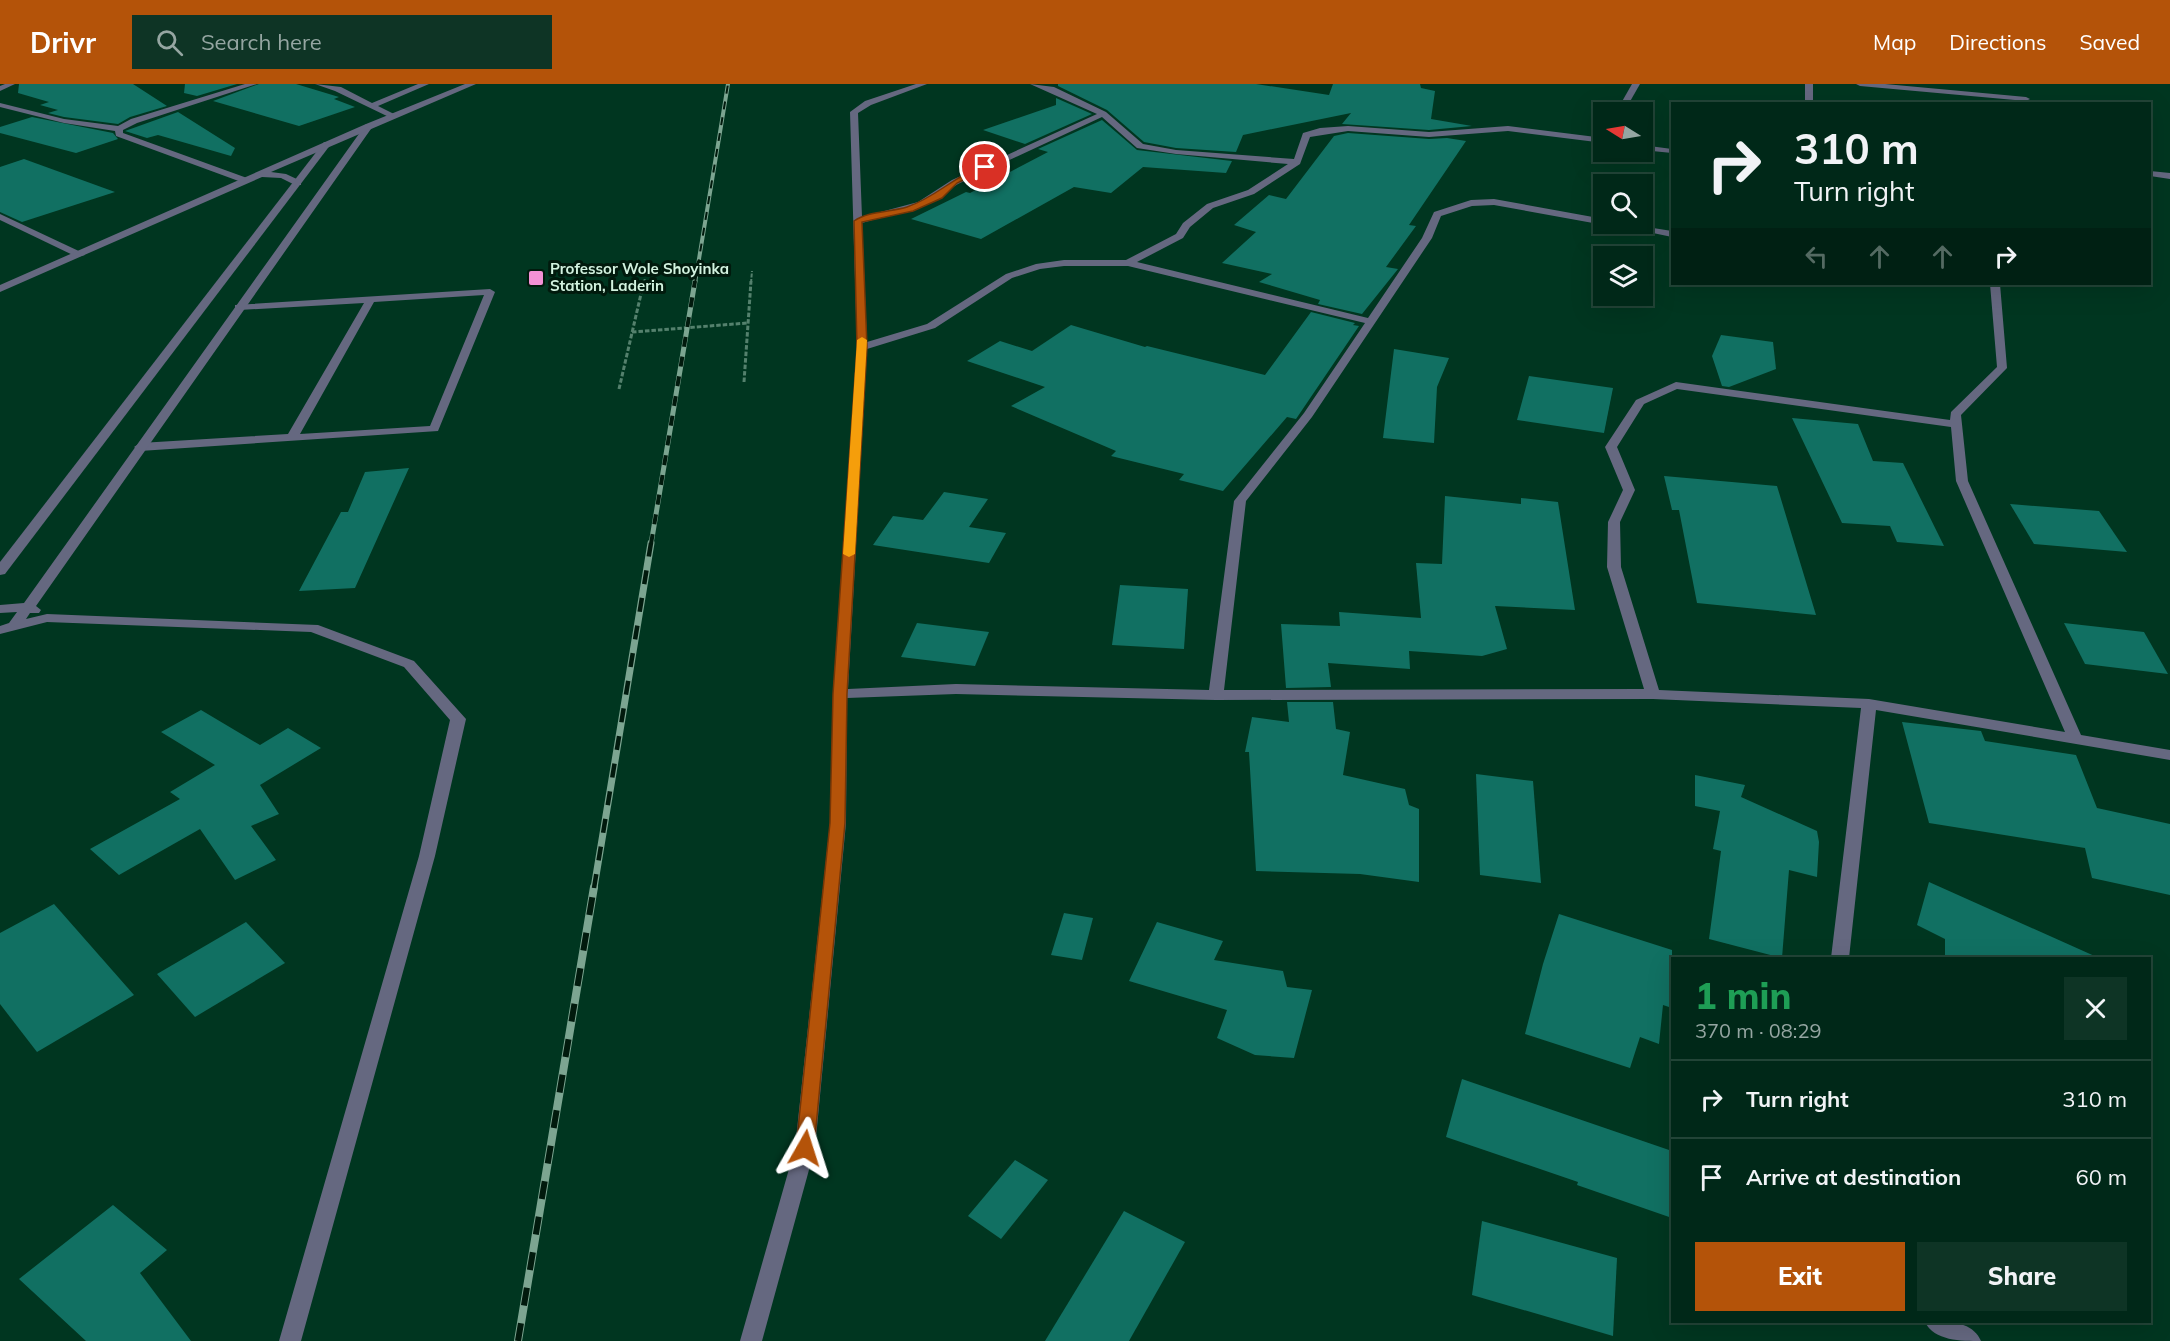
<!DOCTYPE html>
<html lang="en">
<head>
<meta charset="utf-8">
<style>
	:root { --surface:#002818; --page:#0e3425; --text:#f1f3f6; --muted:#95a6a2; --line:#224437; --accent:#b45309 }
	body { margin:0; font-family:Mulish,sans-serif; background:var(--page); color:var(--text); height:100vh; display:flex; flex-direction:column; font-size:22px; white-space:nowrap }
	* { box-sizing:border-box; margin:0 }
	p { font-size:20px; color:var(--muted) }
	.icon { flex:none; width:33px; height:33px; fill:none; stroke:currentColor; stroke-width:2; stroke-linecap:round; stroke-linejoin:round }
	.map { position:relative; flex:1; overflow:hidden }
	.panel { position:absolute; left:1671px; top:873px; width:480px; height:366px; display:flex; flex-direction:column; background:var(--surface); border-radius:0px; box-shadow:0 6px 24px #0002,0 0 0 2px var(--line) }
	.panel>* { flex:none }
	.guide { position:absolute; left:1671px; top:18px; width:480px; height:183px; border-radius:0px; box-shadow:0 6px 24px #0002,0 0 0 2px var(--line); background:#002818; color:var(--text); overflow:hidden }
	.needle { width:39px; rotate:281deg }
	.buttons { position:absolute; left:1593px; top:18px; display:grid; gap:12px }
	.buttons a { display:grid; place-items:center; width:60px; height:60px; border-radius:0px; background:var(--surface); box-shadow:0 6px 24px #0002,0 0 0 2px var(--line); font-size:30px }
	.pin { position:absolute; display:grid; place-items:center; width:51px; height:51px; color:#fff; margin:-26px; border:3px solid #fff; border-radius:50%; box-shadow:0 2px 6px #0007 }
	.me { position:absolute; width:66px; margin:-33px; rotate:6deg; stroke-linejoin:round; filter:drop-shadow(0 0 4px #0008) }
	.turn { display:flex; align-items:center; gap:21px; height:126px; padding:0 24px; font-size:27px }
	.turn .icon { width:78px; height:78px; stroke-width:2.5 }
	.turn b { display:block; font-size:42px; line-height:51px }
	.lanes { display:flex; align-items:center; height:57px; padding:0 24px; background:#0003; justify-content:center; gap:30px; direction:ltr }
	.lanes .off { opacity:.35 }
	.round { display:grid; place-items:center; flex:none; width:63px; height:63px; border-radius:0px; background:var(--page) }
	.headline { display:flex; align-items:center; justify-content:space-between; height:102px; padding:0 24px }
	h1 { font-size:36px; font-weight:800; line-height:45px; color:#1e9e55 }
	.button { display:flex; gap:12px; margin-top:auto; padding:12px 24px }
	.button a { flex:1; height:69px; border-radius:0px; background:var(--accent); color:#fff; font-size:24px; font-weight:800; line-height:69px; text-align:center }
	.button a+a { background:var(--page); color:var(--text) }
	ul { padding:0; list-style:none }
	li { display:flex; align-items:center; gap:18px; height:78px; padding:0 24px; border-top:2px solid var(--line) }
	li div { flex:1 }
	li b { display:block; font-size:22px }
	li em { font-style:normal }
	header { display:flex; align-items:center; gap:36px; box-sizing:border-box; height:84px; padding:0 30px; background:var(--accent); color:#fff }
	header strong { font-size:28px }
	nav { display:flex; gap:33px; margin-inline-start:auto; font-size:21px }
	.search { width:420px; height:54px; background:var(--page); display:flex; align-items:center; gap:15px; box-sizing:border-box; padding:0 21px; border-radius:0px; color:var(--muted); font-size:22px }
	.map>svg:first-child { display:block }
	.building { fill:#117062 }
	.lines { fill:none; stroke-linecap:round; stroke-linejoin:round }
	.path-far1 { stroke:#54816d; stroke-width:2; stroke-dasharray:4 1.5; stroke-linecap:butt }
	.path { stroke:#54816d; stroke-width:3; stroke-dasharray:4.5 2; stroke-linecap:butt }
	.service { fill:#656880; fill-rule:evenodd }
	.minor { fill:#656880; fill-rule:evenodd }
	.tertiary { fill:#656880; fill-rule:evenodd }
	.rail-far3-casing { stroke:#7ca591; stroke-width:4 }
	.rail-far2-casing { stroke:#7ca591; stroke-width:5 }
	.rail-far1-casing { stroke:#7ca591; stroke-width:7 }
	.rail-casing { stroke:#7ca591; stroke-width:8 }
	.rail-far3 { stroke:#011a0d; stroke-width:2; stroke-dasharray:8; stroke-linecap:butt }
	.rail-far2 { stroke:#011a0d; stroke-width:4; stroke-dasharray:10; stroke-linecap:butt }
	.rail-far1 { stroke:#011a0d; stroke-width:4.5; stroke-dasharray:14; stroke-linecap:butt }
	.rail { stroke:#011a0d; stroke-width:6; stroke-dasharray:18; stroke-linecap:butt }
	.route { fill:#b45309; stroke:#753606; stroke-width:1.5 }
	.slow { fill:#f59e0b }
	.poi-dot { fill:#f391d5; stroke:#011a0d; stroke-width:2 }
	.labels { text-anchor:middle; stroke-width:6; stroke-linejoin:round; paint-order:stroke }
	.far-poi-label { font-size:15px; font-weight:bold; fill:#d2f2df; stroke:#011a0d; text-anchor:start }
</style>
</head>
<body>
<header>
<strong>Drivr</strong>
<div class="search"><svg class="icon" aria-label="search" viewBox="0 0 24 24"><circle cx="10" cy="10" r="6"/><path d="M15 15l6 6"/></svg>Search here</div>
<nav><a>Map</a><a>Directions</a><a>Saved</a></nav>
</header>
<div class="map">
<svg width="2170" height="1257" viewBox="0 0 2170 1257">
	<rect width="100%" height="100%" fill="#003620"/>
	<!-- building -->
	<g class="building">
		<polygon points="19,0 133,0 167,22 130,33 118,40 64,33 48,29 58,26 40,21 49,18 18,9"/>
		<polygon points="185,0 237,0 197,12 184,9"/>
		<polygon points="259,0 296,0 339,13 334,15 355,23 299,42 213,17"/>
		<polygon points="1058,0 1256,0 1329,11 1333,0 1420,0 1421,4 1435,7 1431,35 1472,42 1429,46 1342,40 1351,29 1243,51 1236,68 1176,64 1144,58 1107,26 1058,2"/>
		<polygon points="1056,14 1092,30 1025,60 983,46 1056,21"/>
		<polygon points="178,28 235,64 231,72 158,51 147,54 125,47"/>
		<polygon points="32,33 113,49 118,55 76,69 0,49 0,43"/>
		<polygon points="1102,36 1137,66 1232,77 1226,89 1143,83 1111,109 1074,103 981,155 911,135 966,108 970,109 1048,68 1038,65"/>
		<polygon points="1348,49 1429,55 1447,54 1466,57 1409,141 1416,142 1386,183 1398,185 1362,230 1318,220 1320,216 1259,198 1272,190 1222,179 1256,148 1234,141 1269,111 1286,115 1334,52"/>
		<polygon points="24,75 115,108 22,138 0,128 0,83"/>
		<polygon points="1311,228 1355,239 1353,241 1359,242 1296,335 1287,333 1223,407 1179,396 1184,390 1111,372 1116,367 1011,322 1045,303 967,277 1000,257 1032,267 1071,241 1145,263 1147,262 1265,291"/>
		<polygon points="1721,251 1773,258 1776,285 1729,303 1722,302 1712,272"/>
		<polygon points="1394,265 1449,274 1437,303 1434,359 1383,354"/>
		<polygon points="1529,292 1613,304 1604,349 1517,336"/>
		<polygon points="1792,334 1858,340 1873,377 1903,379 1944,462 1897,458 1890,442 1842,439"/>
		<polygon points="409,384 355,504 299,507 341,428 348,428 365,388"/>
		<polygon points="1664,392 1777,402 1816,531 1697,519 1679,426 1672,426"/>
		<polygon points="944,408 988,415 969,443 1006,449 989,479 873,461 893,432 923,436"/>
		<polygon points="1445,412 1521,420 1521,414 1558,418 1575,526 1495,522 1507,565 1482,572 1409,567 1410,585 1328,579 1331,603 1286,604 1281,540 1340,542 1339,528 1421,534 1416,479 1442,480"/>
		<polygon points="2010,420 2099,427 2127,468 2034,460"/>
		<polygon points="1120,501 1188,505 1184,565 1112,561"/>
		<polygon points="917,539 989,548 975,582 901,573"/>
		<polygon points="2064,539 2144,548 2168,590 2085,580"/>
		<polygon points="1287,618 1333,618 1336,645 1350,648 1343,691 1405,705 1409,721 1419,725 1419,798 1360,790 1256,787 1249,668 1245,668 1252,633 1289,638"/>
		<polygon points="201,626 260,661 288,644 321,664 260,701 279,730 251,742 276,776 235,796 200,745 119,791 90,765 180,715 170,708 215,681 161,648"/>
		<polygon points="1902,638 1981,647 1985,657 2076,671 2097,724 2170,740 2170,811 2092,794 2085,764 1929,739"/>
		<polygon points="1476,690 1533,697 1541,799 1480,791"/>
		<polygon points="1695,691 1745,701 1741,713 1817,747 1819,758 1817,793 1789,786 1782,874 1709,855 1721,767 1713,765 1720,727 1695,722"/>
		<polygon points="1929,798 2099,874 1945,874 1945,855 1917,841"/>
		<polygon points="54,820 134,911 37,968 0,920 0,849"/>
		<polygon points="1064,829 1093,834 1082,876 1051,871"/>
		<polygon points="1559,830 1672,866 1672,924 1663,921 1659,960 1640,953 1630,984 1525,950 1543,880"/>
		<polygon points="246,838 285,879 195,933 157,890"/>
		<polygon points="1157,838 1223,857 1214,876 1283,887 1287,903 1312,906 1294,974 1255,971 1217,954 1227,926 1129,897"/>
		<polygon points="1462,995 1672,1067 1672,1134 1577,1101 1578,1098 1446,1053"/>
		<polygon points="1015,1076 1048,1096 1001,1155 968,1132"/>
		<polygon points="113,1121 167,1166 140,1189 191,1257 86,1257 19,1195"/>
		<polygon points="1124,1127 1185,1158 1129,1257 1045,1257"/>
		<polygon points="1482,1137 1617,1174 1613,1252 1472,1211"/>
	</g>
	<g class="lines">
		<!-- path-far1 -->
		<g class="path-far1">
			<polyline points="644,199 645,194"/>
			<polyline points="751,199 752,187"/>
		</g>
		<!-- path -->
		<g class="path">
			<polyline points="632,248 748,239"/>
			<polyline points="744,298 751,197"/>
			<polyline points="619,305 644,197"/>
		</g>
		<!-- service -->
		<path class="service" d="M490,205L495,208L438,347L140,367L134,363L140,359L288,350L364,219L239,226L235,225V221ZM484,211L430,342L300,350L374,218Z"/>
		<!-- minor -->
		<g class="minor">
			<polygon points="5,0 15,0 0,7 0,2"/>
			<polygon points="245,0 257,0 137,39 123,46 123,49 247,94 248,96 244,99 116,52 115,47 64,39 0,23 0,19 64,35 118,42 131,35"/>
			<polygon points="315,0 341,3 372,19 418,0 429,0 378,22 394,30 395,32 391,34 335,7"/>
			<path d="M916,0H927L871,21L858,29L862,133L918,118L952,96L1097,30L1030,0L1054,3L1106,28L1143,60L1176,66L1294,75L1303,49L1320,44L1348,42L1429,48L1508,42L1604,54V59L1508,47L1429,53L1348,47L1310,53L1300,80L1254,110L1213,124L1190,143L1183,154L1137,178L1368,234L1422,154L1434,128L1471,116L1494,115L1604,135V140H1608L1604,141L1494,121L1472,122L1441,132L1432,154L1312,333L1246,417L1224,606L1644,605L1607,483L1608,438L1623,406L1605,363L1636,316L1676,298L1950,336L1951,328L1997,283L1990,200H2000L2007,284L1961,331L1968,397L2081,651L2170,666V676L1876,626L1849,874H1831L1861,624L1653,615L1216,616L956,610L847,614L846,739L815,1064L762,1257H740L795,1064L830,739L833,610L857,263L850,28L865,17ZM1102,33L1137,64L1176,70L1288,80L1248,106L1207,120L1183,139L1176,150L1126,176H1064L1036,180L1006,190L927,240L867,258L862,139L925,121L958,100ZM1064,182H1128L1365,239L1304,329L1234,417L1209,606L956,600L848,605L867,265L935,244L1012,194L1040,185ZM1677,305L1951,343L1956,397L2065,648L1869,615L1659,606L1621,483L1620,438L1635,406L1617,363L1644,320Z"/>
			<polygon points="1632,0 1640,0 1624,28 1616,28"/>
			<rect x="1805" y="0" width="8" height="20"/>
			<polygon points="1856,0 1885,0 2026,13 2030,15 2026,17 1860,2"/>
			<polygon points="366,40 373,42 36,522 41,526 39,529 30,529 26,535 47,530 318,541 414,577 466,635 435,772 301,1257 279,1257 419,772 450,636 404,583 311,548 47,538 0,550 0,542 9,539 17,528 0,529 0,521 24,519"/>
			<polygon points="324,58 331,60 5,490 0,491 0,478"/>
			<polygon points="1642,61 1672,65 1672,69 1642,66"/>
			<polygon points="2150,87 2170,89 2170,95 2150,92"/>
			<polygon points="0,130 83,169 85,171 77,173 0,136"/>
			<polygon points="1610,140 1628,140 1672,147 1672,153"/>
			<path d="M1925,1238C1944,1236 1972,1236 1981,1257C1961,1257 1934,1257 1925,1238Z"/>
		</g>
		<!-- tertiary -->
		<polygon class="tertiary" points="465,0 476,0 271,88 286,90 301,97 301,101 295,101 281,94 262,93 0,208 0,201 366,40"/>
		<defs>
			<polyline id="rail-far3" points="695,199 728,0"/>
			<polyline id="rail-far2" points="651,460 695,197"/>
			<polyline id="rail-far1" points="594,804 651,459"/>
			<polyline id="rail" points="518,1257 594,803"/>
		</defs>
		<!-- rail-far3 casing -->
		<use href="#rail-far3" class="rail-far3-casing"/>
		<!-- rail-far2 casing -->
		<use href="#rail-far2" class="rail-far2-casing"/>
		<!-- rail-far1 casing -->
		<use href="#rail-far1" class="rail-far1-casing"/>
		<!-- rail casing -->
		<use href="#rail" class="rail-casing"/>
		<!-- rail-far3 -->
		<use href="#rail-far3" class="rail-far3"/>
		<!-- rail-far2 -->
		<use href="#rail-far2" class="rail-far2"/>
		<!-- rail-far1 -->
		<use href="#rail-far1" class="rail-far1"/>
		<!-- rail -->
		<use href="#rail" class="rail"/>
	</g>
	<!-- route -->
	<path class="route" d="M985,81L988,83L987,85L957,99L942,114L913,127L862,138L867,263L847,610L845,739L814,1064L812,1070L805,1072L799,1070L796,1064L830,739L833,610L857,263L854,137C868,127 891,128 907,123C937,113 955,91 985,81Z"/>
	<!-- slow -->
	<polygon class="slow" points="862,253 867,256 855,470 849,473 843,470 857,256"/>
	<!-- markers -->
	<rect class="poi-dot" x="528" y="186" width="16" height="16" rx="3"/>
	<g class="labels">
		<!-- far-poi labels -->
		<g class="far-poi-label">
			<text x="550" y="190">Professor Wole Shoyinka<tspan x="550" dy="17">Station, Laderin</tspan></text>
		</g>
	</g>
</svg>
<div class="buttons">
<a><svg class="needle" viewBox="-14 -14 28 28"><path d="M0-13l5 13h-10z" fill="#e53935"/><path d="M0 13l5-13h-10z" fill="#95a6a2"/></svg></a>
<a><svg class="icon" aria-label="search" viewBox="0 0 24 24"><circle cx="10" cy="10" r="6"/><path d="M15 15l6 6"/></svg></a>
<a><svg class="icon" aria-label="layers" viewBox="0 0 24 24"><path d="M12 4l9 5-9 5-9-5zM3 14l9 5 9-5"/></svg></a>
</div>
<div class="pin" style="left:985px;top:83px;background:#d93025"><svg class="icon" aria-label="arrive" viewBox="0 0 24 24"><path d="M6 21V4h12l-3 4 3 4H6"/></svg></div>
<svg class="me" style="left:805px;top:1064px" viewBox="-20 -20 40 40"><path d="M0-17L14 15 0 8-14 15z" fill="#b45309" stroke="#fff" stroke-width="4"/></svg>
<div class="guide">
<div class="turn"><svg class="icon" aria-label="right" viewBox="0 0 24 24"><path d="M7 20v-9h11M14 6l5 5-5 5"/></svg><div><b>310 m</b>Turn right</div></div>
<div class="lanes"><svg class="icon off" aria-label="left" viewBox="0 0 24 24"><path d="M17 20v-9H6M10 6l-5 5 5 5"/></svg><svg class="icon off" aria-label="ahead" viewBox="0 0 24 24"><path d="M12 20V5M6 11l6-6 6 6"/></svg><svg class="icon off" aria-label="ahead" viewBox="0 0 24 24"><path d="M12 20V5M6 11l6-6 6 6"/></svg><svg class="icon" aria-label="right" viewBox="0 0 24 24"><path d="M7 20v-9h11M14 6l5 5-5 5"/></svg></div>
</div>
<section class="panel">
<div class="headline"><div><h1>1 min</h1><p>370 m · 08:29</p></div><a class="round"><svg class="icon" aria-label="close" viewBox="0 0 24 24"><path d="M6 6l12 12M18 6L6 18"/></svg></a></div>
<ul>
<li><svg class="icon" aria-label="right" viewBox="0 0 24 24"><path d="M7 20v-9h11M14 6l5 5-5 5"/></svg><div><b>Turn right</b></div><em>310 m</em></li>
<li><svg class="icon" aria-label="arrive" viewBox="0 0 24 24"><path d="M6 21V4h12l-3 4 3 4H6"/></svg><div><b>Arrive at destination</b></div><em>60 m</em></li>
</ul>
<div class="button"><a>Exit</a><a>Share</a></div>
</section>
</div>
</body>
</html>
